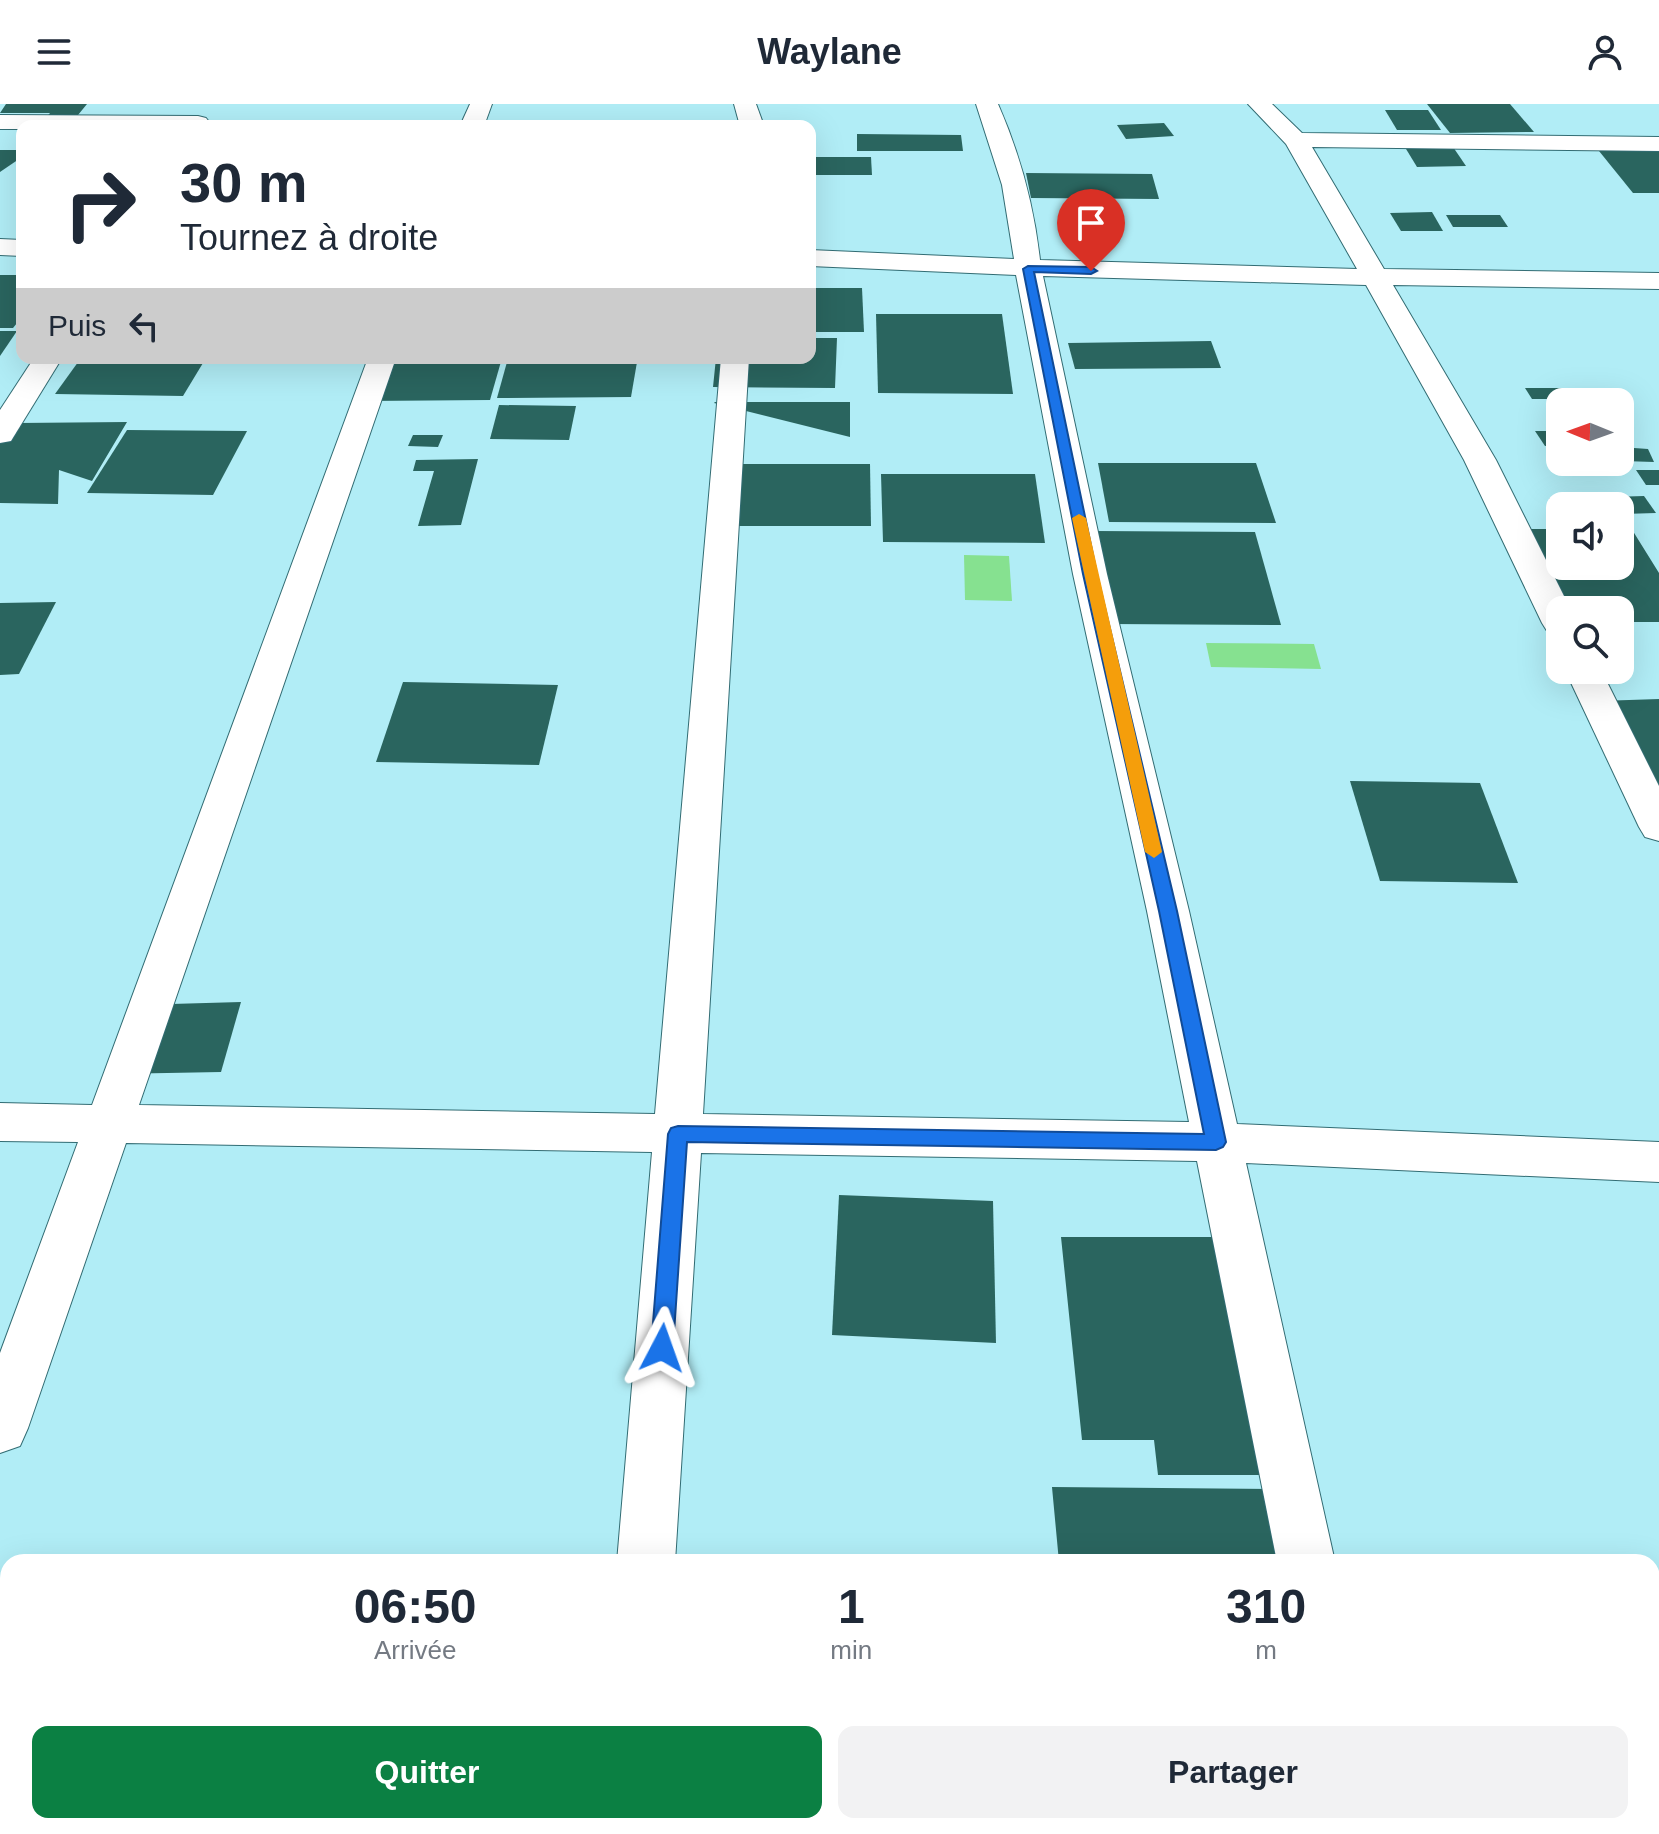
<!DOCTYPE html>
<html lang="fr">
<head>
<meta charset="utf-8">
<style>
	:root { --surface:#fff; --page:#f2f2f3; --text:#1f2937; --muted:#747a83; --accent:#0b8043 }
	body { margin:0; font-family:Arial,sans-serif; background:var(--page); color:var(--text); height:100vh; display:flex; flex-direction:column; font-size:30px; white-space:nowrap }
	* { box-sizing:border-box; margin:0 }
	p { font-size:26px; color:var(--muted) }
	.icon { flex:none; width:44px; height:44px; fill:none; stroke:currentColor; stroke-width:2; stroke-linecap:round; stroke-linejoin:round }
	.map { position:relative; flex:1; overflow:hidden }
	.drawer { position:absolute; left:0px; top:1450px; width:1660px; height:280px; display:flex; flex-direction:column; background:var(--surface); border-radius:24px 24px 0 0; box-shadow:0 8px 32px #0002 }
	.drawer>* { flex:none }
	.hud { position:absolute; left:16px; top:16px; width:800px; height:244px; border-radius:16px; box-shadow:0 8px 32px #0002; background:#fff; color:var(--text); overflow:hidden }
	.needle { width:52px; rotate:271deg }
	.controls { position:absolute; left:1546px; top:284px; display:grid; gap:16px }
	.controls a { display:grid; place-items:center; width:88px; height:88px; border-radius:16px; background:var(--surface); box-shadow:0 8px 32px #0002; font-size:40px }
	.pin { position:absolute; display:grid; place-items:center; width:68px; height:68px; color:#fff; margin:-82px -34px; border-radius:50% 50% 50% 0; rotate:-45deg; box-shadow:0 0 8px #0007 }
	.pin .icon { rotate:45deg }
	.me { position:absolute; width:88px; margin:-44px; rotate:4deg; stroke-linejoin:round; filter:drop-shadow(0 0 6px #0008) }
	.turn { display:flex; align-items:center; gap:28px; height:168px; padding:0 32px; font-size:36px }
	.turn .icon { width:104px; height:104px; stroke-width:2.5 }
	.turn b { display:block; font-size:56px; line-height:68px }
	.then { display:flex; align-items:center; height:76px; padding:0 32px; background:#0003; gap:16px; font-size:30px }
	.eta { display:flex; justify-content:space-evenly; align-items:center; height:136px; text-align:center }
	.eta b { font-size:48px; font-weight:700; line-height:56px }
	.cta { display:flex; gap:16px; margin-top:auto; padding:16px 32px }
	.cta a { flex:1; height:92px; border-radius:16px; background:var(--accent); color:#fff; font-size:32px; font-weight:700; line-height:92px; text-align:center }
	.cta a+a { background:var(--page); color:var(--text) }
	header { display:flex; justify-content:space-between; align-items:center; height:104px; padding:0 32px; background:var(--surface); font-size:36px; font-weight:700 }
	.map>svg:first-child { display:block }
	.water { fill:#86e190 }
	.building { fill:#2a655f }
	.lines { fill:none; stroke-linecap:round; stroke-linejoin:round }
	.minor-casing { stroke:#326c73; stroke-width:2 }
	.minor { fill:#fff; fill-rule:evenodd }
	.route { fill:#1a73e8; stroke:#114b97; stroke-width:2 }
	.slow { fill:#f59e0b }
</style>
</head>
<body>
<header><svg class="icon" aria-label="menu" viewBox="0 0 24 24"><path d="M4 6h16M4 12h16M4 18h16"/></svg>Waylane<svg class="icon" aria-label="person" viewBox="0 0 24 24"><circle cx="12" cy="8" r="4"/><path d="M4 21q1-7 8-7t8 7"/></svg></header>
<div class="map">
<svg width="1659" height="1730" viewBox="0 0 1659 1730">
	<rect width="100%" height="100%" fill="#b1edf6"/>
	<!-- water -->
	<g class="water">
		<polygon points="964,451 1009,452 1012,497 965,496"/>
		<polygon points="1206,539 1314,540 1321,565 1211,563"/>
	</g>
	<!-- building -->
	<g class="building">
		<polygon points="6,0 87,0 69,22 39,22 50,9 0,9"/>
		<polygon points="1427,0 1510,0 1534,28 1450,29"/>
		<polygon points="1385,6 1428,6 1441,26 1397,26"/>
		<polygon points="1164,19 1174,32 1126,35 1117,21"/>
		<polygon points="857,30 961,31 963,47 857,47"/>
		<polygon points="1403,40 1451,40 1466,62 1417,63"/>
		<polygon points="0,46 22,46 22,53 0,68"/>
		<polygon points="1599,47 1659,47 1659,89 1633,89"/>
		<polygon points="814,53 871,53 872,71 814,71"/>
		<polygon points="1026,69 1152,70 1159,95 1031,94"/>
		<polygon points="1432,108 1443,127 1401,127 1390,109"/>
		<polygon points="1446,111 1500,111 1508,123 1453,123"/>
		<polygon points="0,171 22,171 22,213 13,224 0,224"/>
		<polygon points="810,184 862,184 864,228 810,228"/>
		<polygon points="876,210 1002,210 1013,290 878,289"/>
		<polygon points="0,227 17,227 0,252"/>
		<polygon points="810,234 837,234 835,284 713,283 716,254 810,254"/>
		<polygon points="1211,237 1221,264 1075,265 1068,239"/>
		<polygon points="81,254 206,254 183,292 55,290"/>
		<polygon points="382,254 502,254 490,296 366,297"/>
		<polygon points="507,258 637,258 631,293 497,294"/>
		<polygon points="1525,284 1568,284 1575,295 1532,295"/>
		<polygon points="715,298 850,298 850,333 714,299"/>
		<polygon points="499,301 576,302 569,336 490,335"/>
		<polygon points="127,318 92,377 59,366 58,400 0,399 0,339 18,319"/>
		<polygon points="127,326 247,327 213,391 87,389"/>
		<polygon points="1535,327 1560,327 1560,341 1545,342"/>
		<polygon points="413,331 443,331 438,343 408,342"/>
		<polygon points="1620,343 1648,345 1654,358 1623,357"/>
		<polygon points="478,355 461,421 418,422 434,367 413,367 416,356"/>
		<polygon points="1098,359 1256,359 1276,419 1109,418"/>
		<polygon points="719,360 870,360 871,422 713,422"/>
		<polygon points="1636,366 1659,366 1659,381 1646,381"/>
		<polygon points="881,370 1035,370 1045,439 883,438"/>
		<polygon points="1644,392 1656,409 1623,410 1611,393"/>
		<polygon points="1549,394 1593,394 1598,402 1560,402 1560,414"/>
		<polygon points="1620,424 1631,424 1659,469 1659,518 1620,518 1620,506 1572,506 1527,425 1560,425 1560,462 1620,462"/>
		<polygon points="1095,427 1255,428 1281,521 1110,520"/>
		<polygon points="56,498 19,570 0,571 0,499"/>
		<polygon points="403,578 558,581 539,661 376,658"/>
		<polygon points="1659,595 1659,686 1599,597"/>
		<polygon points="1350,677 1480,679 1518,779 1380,777"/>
		<polygon points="241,898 221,968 113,970 136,901"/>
		<polygon points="839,1091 993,1097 996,1239 832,1231"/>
		<polygon points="1061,1133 1219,1133 1263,1371 1158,1371 1154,1336 1082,1336"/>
		<polygon points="1052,1383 1273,1385 1286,1458 1059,1458"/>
	</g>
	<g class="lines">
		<defs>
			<g id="minor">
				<polygon points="470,0 492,0 484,22 460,22"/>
				<polygon points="734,0 756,0 764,22 740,22"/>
				<path d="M976,0H998C1020,50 1034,102 1040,156L1357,165L1286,40L1248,0H1272L1302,29L1659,33V47L1312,43L1384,165L1659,169V185L1393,181L1496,356L1571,506H1560V530L1547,527L1542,519L1464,356L1366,181L1043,172L1107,470L1189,807L1237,1020L1659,1038V1078L1246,1059L1335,1458H1277L1197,1057L701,1049L675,1458H617L652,1048L126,1039L28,1324L20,1342L0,1349V1249L78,1038L0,1037V999L92,1001L368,254H396L139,1001L655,1010L721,254H749L703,1010L1189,1018L1147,807L1073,470L1016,171L810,162V146L1014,155L1002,81Z"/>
				<polygon points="0,11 198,12 206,14 210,19 207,22 22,22 22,25 0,25"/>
				<polygon points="0,135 22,136 22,152 0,151"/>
				<polygon points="34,254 62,254 11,337 0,339 0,306"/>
				<polygon points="1565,566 1601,566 1659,682 1659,737 1645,733 1639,723"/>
				<rect x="594" y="1722" width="66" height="8"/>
				<polygon points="1327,1722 1393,1722 1395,1730 1329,1730"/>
			</g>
		</defs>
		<!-- minor casing -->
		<use href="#minor" class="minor-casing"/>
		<!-- minor -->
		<use href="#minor" class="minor"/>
	</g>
	<!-- route -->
	<polygon class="route" points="1028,162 1091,163 1097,167 1091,170 1034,168 1097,470 1177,807 1226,1038 1223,1043 1216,1046 687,1038 673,1244 670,1251 662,1254 654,1251 651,1244 668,1030 671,1024 678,1022 1204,1030 1159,807 1083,470 1023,165"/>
	<!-- slow -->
	<polygon class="slow" points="1079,410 1086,414 1162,748 1154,754 1145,748 1072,414"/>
</svg>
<div class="controls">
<a><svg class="needle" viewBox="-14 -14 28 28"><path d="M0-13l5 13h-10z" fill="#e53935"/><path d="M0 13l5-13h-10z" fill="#747a83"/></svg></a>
<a><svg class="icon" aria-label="sound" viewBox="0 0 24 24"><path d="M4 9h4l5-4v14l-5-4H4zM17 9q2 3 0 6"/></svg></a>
<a><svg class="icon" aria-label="search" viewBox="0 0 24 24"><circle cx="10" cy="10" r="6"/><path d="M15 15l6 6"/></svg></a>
</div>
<div class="pin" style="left:1091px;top:167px;background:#d93025"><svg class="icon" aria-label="arrive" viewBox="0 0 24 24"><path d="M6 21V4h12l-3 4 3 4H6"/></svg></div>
<svg class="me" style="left:662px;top:1244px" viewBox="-20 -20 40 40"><path d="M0-17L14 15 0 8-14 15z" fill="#1a73e8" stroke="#fff" stroke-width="4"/></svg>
<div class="hud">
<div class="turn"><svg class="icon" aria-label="right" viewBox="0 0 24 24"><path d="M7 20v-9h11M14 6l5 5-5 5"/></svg><div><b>30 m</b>Tournez à droite</div></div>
<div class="then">Puis<svg class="icon" aria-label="left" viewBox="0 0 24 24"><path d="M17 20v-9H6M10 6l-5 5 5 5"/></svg></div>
</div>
<section class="drawer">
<div class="eta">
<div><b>06:50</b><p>Arrivée</p></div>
<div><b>1</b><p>min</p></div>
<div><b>310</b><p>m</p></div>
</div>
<div class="cta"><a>Quitter</a><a>Partager</a></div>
</section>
</div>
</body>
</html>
